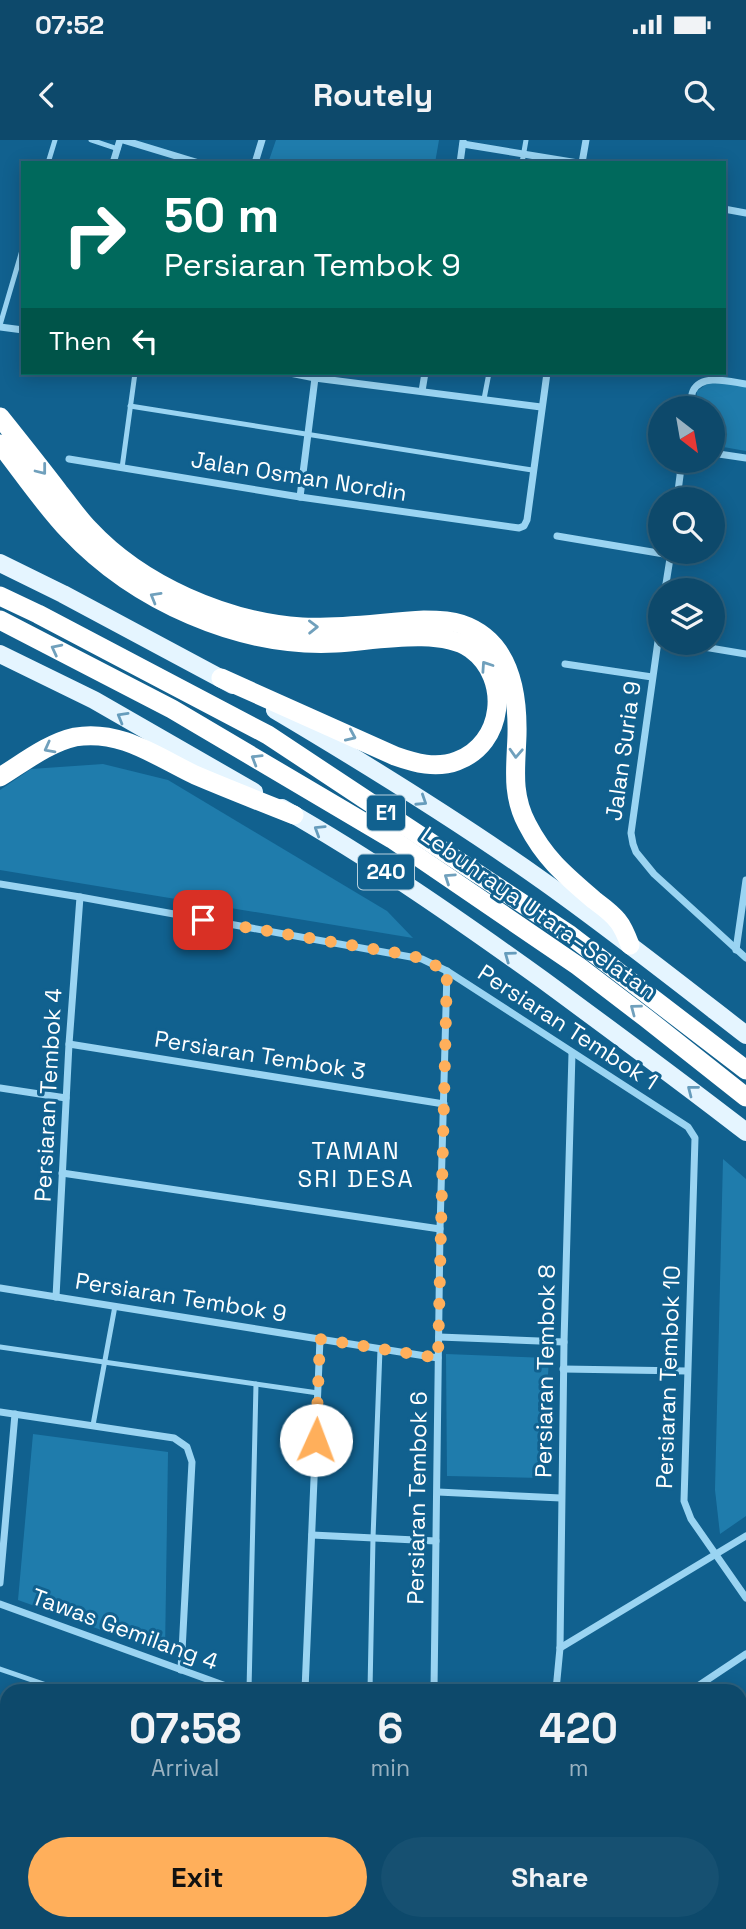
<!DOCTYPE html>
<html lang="en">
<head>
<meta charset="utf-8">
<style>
	:root { --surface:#0d496b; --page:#165071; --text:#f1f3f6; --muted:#9ab2c1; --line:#2d617e; --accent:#ffaf5b }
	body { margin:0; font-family:"Space Grotesk",sans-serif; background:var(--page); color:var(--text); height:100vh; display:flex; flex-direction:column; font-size:26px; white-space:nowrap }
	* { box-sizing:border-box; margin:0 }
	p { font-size:23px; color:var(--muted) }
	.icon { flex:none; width:38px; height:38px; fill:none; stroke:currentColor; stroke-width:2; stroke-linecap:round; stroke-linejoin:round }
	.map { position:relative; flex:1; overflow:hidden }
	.details { position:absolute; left:0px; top:1544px; width:747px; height:247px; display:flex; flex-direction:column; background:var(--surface); border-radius:21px 21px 0 0; box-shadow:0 4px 18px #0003,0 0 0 2px var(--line) }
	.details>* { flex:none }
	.banner { position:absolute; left:21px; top:21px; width:705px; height:214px; border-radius:0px; box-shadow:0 4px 18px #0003,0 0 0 2px var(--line); background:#00695c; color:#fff; overflow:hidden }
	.needle { width:46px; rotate:149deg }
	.tools { position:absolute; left:648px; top:256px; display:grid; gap:14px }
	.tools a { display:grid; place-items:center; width:77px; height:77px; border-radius:50%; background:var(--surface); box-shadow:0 4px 18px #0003,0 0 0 2px var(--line); font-size:35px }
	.pin { position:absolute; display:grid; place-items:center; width:60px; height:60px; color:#fff; margin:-30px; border-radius:14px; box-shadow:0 4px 10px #0006 }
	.me { position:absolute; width:77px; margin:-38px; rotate:2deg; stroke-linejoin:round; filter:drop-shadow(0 0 5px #0008) }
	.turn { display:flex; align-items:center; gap:24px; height:147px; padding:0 28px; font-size:32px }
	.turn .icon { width:91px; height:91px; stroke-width:2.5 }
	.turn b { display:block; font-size:49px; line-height:60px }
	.then { display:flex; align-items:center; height:66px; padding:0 28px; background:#0003; gap:14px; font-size:26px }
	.eta { display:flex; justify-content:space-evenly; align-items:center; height:119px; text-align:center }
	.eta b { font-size:42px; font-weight:700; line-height:49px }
	.primary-button { display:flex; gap:14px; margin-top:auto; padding:14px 28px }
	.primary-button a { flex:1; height:80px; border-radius:42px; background:var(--accent); color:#111; font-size:28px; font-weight:700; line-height:80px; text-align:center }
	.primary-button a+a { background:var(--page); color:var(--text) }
	.status { display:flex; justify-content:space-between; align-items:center; height:49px; padding:0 35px; background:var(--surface); direction:ltr }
	.status svg { height:19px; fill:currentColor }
	header { display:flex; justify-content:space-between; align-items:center; height:91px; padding:0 28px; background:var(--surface); font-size:32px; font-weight:700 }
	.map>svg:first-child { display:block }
	.green { fill:#1f7cac }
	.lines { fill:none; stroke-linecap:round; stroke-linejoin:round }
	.lane { stroke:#9ad4f2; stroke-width:5 }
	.street { stroke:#9ad4f2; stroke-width:7 }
	.primary { stroke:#e5f5ff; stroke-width:18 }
	.highway { stroke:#fff; stroke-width:19 }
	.oneway { stroke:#70a0bc }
	.oneway2 { stroke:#669cbc }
	.route { stroke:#ffaf5b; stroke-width:12; stroke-dasharray:0 21.6 }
	.labels { text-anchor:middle; stroke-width:6; stroke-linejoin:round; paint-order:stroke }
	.shield { fill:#11618f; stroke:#b8d0dd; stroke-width:2 }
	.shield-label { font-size:21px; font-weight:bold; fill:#fff }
	.street-label { font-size:23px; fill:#fff; stroke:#11618f }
	.neighbourhood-label { font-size:24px; letter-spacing:2px; fill:#fff; stroke:#11618f }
</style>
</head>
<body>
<div class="status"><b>07:52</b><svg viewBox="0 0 49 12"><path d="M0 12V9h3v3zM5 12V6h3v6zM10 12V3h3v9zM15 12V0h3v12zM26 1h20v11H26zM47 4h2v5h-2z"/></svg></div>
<header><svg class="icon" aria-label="back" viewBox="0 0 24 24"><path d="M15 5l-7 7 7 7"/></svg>Routely<svg class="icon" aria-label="search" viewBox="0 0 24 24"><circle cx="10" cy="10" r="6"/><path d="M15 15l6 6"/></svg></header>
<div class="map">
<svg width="746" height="1789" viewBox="0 0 746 1789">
	<rect width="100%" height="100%" fill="#11618f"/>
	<!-- green -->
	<g class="green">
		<polygon points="276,0 439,0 435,23 268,23"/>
		<polygon points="719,242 746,247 746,311 712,305 712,268 696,268 697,251 708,243"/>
		<polygon points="103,624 168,640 387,771 413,798 0,730 0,650 31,629"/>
		<polygon points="723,1019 746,1039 746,1376 720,1394 715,1350"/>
		<polygon points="446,1214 549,1218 542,1338 447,1336"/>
		<polygon points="33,1294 168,1312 165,1513 18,1460"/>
	</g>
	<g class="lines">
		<!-- lane -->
		<g class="lane">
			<polyline points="91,0 118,9"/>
			<polyline points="48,23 55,0"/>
			<polyline points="522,23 526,0"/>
			<polyline points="0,185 23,107"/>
			<polyline points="484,259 489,233"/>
			<polyline points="130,266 532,330"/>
			<polyline points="122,328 135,233"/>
			<polyline points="0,1207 318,1253"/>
			<polyline points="93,1285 115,1166"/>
			<polyline points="0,1529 61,1550"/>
			<polyline points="249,1550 256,1244"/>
			<polyline points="370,1550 373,1398 380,1209"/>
			<polyline points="0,1752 6,1738"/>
		</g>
		<!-- street -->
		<g class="street">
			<polyline points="123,0 199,23"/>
			<polyline points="463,4 578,23"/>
			<polyline points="113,23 120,0"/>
			<polyline points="255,23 262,0"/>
			<polyline points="460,23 463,1"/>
			<polyline points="582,23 586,0"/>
			<polyline points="724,69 746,73"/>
			<polyline points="0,187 23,190"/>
			<polyline points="290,233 315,238 541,267"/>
			<polyline points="422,251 425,233"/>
			<path d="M690,268C691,263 691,255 693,251C702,233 731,242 746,244"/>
			<polyline points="712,313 746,318"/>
			<polyline points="69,319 300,357 519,388 524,386 527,380 547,233"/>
			<polyline points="300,357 315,238"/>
			<polyline points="677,359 682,320"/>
			<polyline points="557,396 670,415"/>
			<polyline points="665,450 671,412"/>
			<polyline points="660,487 631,693 633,704 636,712 654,734 746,818"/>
			<polyline points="674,502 746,514"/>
			<polyline points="565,524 652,537"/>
			<polyline points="0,744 80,757 422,819 447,831 688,987 695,998 684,1361 691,1379 746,1458"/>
			<polyline points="736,810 746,740"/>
			<polyline points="69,904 444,964"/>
			<polyline points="0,948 66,958"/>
			<polyline points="62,1033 440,1089"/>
			<polyline points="0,1148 438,1218"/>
			<polyline points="56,1157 69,904 80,757"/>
			<polyline points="439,1197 564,1202"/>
			<polyline points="563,1229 687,1231"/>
			<polyline points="0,1272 174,1298 187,1307 192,1322 181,1530"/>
			<polyline points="438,1352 561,1358"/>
			<polyline points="312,1395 436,1401"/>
			<polyline points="0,1443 15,1274"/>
			<polyline points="0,1464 237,1550"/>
			<polyline points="560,1508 746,1396"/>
			<polyline points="305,1550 320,1199"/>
			<polyline points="434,1550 440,1089 447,831"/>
			<polyline points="556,1550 560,1508 564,1202 572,913"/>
			<polyline points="692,1550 746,1514"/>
			<polyline points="0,1595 7,1597"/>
			<polyline points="740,1635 746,1631"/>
			<polyline points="0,1736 7,1738"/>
			<polyline points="740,1757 746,1753"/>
			<polyline points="136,1783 153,1789"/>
			<polyline points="225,1789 227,1783"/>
			<polyline points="356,1789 358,1783"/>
			<polyline points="485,1789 488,1783"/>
			<polyline points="518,1789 526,1783"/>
			<polyline points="693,1789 701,1783"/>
		</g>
		<!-- primary -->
		<g class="primary">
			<polyline points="0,423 63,454 233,545"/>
			<polyline points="0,514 94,560 254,652"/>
			<path d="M275,570C366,624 457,680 543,741C612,790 679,843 746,895"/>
			<path d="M282,668C372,719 458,779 543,840C611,890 679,940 746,992"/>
		</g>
		<!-- highway -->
		<g class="highway">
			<path d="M0,277C20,302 40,327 59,352C69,364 78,378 89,389C141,445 226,482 302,487C342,489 384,482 424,480C436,480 449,480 461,484C509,500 518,551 517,595C516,627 511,654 527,684C545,719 565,735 594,760C602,766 612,773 618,781C623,787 627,797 630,805"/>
			<path d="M0,304C22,332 45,366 69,391C135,461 239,508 336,503C373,501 440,487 471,509C511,538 504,604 457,621C436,629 415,623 395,616L221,538"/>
			<polyline points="0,456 38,474 268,595 570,795 746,930"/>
			<polyline points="0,480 172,569 392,699 578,826 646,878 746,957"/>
			<path d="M0,637C23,623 48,603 75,597C120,589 157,617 195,635C228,649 261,662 294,675"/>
		</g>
	</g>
	<!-- one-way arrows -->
	<defs><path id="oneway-chevron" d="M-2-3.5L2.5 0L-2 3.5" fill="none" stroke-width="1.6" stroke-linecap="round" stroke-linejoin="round" transform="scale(1.75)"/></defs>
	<g class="oneway">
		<use href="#oneway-chevron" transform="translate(42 330) rotate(52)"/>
		<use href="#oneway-chevron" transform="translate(155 457) rotate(-150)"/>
		<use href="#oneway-chevron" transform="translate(313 487) rotate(-1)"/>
		<use href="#oneway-chevron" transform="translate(56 509) rotate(-153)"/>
		<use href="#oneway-chevron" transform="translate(486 526) rotate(-124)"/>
		<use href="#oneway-chevron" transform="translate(351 596) rotate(24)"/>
		<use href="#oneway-chevron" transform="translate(49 608) rotate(152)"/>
		<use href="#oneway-chevron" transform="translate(516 613) rotate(93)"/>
		<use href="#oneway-chevron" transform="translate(256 619) rotate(-149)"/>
		<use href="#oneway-chevron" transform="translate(449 738) rotate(-146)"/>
		<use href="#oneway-chevron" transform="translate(635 869) rotate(-143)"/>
	</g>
	<g class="oneway2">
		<use href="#oneway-chevron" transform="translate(122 577) rotate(-150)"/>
		<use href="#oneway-chevron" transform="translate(422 661) rotate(33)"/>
		<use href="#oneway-chevron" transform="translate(319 690) rotate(-148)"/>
		<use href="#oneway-chevron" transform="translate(509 816) rotate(-144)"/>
		<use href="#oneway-chevron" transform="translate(692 950) rotate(-142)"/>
	</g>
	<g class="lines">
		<!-- route -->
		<polyline class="route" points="203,780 409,815 422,819 447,831 438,1218 320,1199 316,1300"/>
	</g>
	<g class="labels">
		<!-- shield labels -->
		<g class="shield">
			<rect x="367" y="655.5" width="38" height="35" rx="5"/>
			<rect x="358" y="714.5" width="56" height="35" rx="5"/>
		</g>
		<g class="shield-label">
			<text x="386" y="680">E1</text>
			<text x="386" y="739">240</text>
		</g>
		<!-- street labels -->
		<g class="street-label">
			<text transform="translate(299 336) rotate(9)" y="8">Jalan Osman Nordin</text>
			<text transform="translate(623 611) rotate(-82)" y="8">Jalan Suria 9</text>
			<text transform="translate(539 773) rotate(35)" y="8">Lebuhraya Utara–Selatan</text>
			<text transform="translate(568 887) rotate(33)" y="8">Persiaran Tembok 1</text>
			<text transform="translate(260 915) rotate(9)" y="8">Persiaran Tembok 3</text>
			<text transform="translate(48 955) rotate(-87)" y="8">Persiaran Tembok 4</text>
			<text transform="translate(181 1157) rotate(9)" y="8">Persiaran Tembok 9</text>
			<text transform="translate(545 1231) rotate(-89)" y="8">Persiaran Tembok 8</text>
			<text transform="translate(668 1237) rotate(-88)" y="8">Persiaran Tembok 10</text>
			<text transform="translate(417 1358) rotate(-89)" y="8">Persiaran Tembok 6</text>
			<text transform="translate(125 1489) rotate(20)" y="8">Tawas Gemilang 4</text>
		</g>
		<!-- neighbourhood labels -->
		<g class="neighbourhood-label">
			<text x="356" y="1019">TAMAN<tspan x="356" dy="28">SRI DESA</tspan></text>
		</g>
	</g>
</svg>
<div class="tools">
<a><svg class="needle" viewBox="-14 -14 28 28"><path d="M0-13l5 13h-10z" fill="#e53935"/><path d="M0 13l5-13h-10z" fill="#9ab2c1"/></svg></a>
<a><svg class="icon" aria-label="search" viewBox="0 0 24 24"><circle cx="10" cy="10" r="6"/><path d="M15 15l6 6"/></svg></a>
<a><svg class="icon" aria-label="layers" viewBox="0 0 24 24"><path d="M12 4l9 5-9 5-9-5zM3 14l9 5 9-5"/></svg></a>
</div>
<div class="pin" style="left:203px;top:780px;background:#d93025"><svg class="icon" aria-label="arrive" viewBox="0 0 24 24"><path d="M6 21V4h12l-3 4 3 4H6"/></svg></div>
<svg class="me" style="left:316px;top:1300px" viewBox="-20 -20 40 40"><circle r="19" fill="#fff"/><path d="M0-13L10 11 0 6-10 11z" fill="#ffaf5b"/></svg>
<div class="banner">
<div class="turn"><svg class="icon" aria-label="right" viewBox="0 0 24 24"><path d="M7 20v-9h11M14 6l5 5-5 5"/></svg><div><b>50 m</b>Persiaran Tembok 9</div></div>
<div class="then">Then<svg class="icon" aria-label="left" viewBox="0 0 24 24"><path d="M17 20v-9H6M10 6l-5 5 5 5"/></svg></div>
</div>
<section class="details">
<div class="eta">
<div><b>07:58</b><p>Arrival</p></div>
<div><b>6</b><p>min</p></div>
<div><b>420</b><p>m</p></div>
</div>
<div class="primary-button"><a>Exit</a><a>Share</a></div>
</section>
</div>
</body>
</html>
